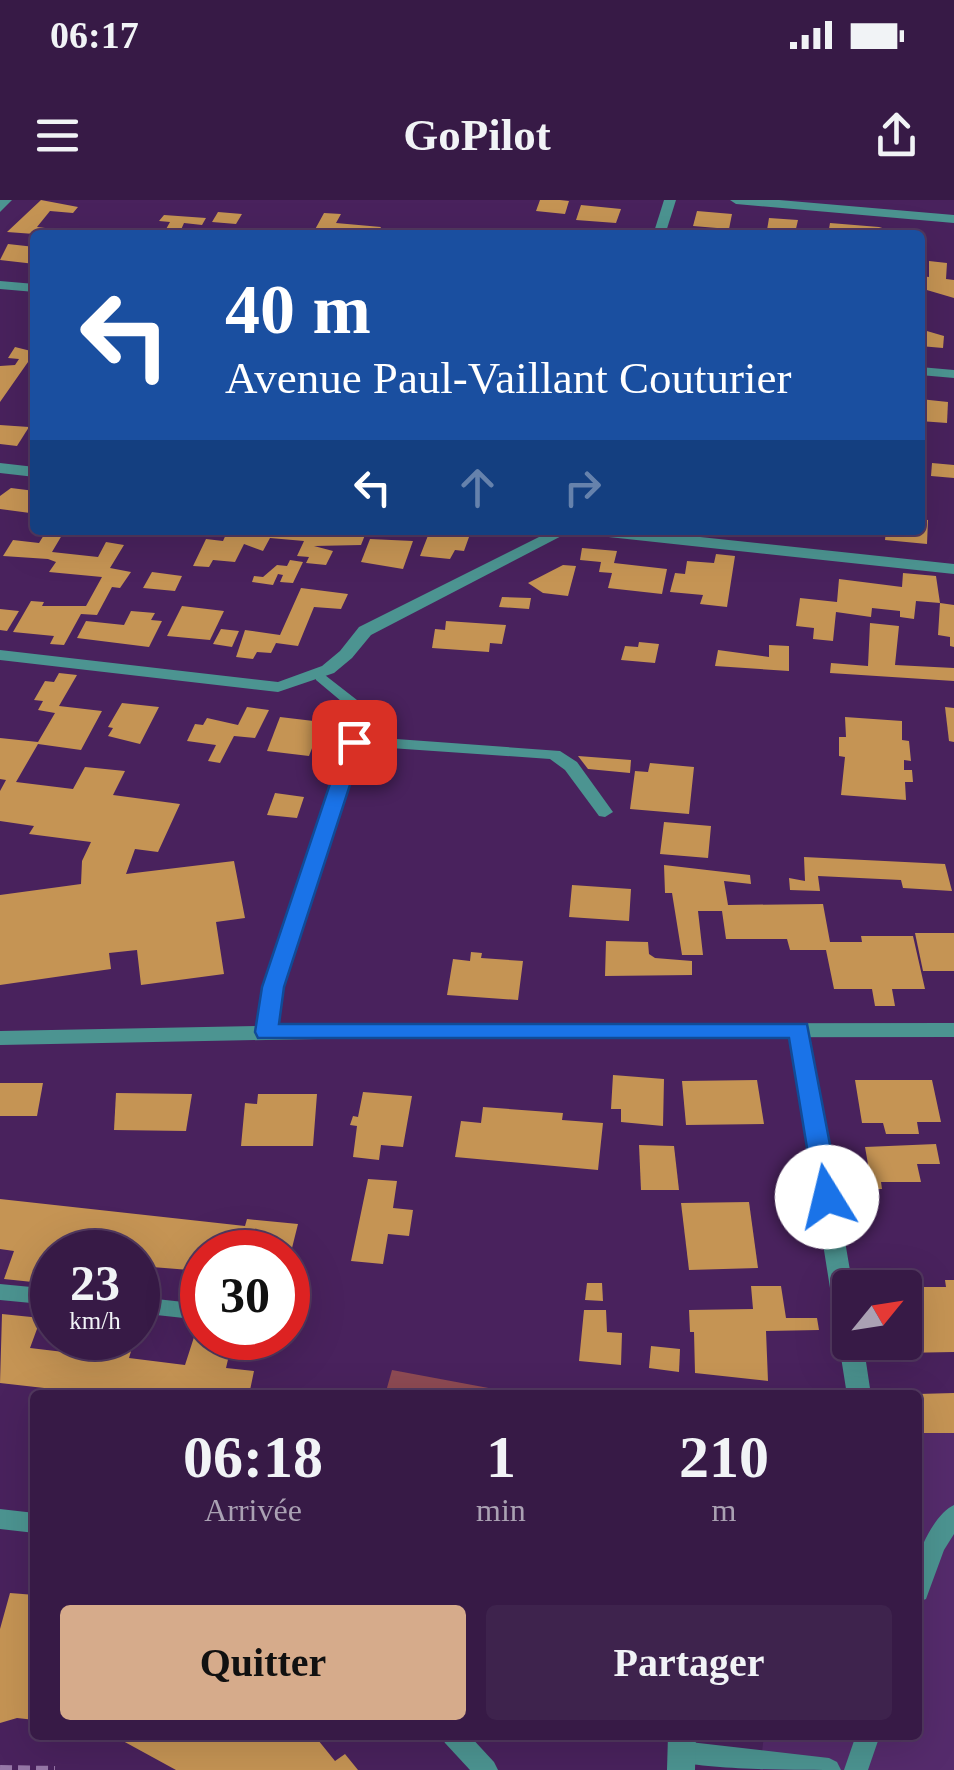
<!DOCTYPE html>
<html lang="fr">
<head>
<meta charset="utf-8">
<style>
	:root { --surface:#371a46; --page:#3e234d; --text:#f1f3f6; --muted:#aaa1b3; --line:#51385f; --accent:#d6ab8b }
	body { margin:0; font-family:"Times New Roman",serif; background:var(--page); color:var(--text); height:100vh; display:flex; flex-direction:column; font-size:38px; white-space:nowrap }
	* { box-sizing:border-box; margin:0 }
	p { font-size:32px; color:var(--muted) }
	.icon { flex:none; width:55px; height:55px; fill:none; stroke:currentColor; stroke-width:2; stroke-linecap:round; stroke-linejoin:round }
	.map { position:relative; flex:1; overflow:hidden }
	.panel { position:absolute; left:30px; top:1190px; width:892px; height:350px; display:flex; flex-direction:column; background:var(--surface); border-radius:10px; box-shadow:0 10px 40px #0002,0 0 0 2px var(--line) }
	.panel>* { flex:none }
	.banner { position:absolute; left:30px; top:30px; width:895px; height:305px; border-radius:10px; box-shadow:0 10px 40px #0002,0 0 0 2px var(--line); background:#1a4fa0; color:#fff; overflow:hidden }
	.needle { width:65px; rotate:60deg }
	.controls { position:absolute; left:832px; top:1070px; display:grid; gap:20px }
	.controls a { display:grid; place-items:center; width:90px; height:90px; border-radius:10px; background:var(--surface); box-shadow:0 10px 40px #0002,0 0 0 2px var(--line); font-size:50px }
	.speed { position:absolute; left:30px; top:1030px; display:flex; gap:20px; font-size:50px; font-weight:700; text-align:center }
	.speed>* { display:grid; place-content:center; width:130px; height:130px; border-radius:50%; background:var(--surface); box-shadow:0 10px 40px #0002,0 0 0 2px var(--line); line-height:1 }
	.speed small { font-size:25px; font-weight:400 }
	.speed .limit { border:15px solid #d22; background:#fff; color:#111 }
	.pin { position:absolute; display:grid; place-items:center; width:85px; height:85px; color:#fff; margin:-42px; border-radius:20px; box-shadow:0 5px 15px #0006 }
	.me { position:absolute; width:110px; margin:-55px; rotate:351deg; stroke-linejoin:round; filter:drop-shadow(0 0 8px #0008) }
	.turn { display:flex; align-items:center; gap:35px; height:210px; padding:0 30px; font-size:45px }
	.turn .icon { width:130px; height:130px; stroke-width:2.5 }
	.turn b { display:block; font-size:70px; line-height:85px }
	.lanes { display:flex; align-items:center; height:95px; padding:0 30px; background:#0003; justify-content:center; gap:50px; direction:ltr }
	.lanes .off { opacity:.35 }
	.eta { display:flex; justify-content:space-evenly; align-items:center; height:170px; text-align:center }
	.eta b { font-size:60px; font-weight:600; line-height:70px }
	.action { display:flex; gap:20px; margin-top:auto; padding:20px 30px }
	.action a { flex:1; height:115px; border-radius:10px; background:var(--accent); color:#111; font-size:40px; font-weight:600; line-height:115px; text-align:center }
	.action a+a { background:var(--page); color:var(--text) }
	.status { display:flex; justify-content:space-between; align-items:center; height:70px; padding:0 50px; background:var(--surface); direction:ltr }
	.status svg { height:28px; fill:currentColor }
	header { display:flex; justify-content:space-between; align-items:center; height:130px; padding:0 30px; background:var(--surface); font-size:45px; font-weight:600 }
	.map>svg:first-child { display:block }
	.built { fill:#552b6c }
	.green { fill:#8d4a53 }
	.building { fill:#c59454 }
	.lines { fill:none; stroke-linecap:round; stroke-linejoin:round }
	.path { stroke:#9778a8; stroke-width:8; stroke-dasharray:12 6; stroke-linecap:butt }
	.service { fill:#4c9491; fill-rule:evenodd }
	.minor { fill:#4c9491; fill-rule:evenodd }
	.tertiary { fill:#4c9491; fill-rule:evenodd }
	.route { fill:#1a73e8; stroke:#114b97; stroke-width:2.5 }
</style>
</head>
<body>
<div class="status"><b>06:17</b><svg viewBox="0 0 49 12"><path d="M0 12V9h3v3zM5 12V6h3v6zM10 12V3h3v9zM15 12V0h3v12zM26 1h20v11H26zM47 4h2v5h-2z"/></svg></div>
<header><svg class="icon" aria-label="menu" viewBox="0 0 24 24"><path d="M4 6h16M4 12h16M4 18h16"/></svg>GoPilot<svg class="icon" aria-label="share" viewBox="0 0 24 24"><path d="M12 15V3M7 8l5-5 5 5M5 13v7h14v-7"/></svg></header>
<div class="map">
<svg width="954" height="1570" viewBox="0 0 954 1570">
	<rect width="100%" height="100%" fill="#49225d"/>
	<!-- built -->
	<polygon class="built" points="918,1233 954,1233 954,1570 760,1570 764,1535 918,1535"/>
	<!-- green -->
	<polygon class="green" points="392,1170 526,1195 385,1195"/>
	<!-- building -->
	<g class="building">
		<polygon points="41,0 78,7 73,13 50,11 37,27 53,29 48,35 7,32"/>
		<polygon points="540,0 560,0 569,1 565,14 536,11"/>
		<polygon points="581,5 621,9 616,23 576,20"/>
		<polygon points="697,11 732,14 729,29 693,26"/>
		<polygon points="218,12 242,14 236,24 212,22"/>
		<polygon points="324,13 341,14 336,23 381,27 377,35 312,35"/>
		<polygon points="164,15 206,18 202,25 184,23 180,32 165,31 170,22 159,21"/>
		<polygon points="769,18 798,20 795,33 774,35 775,31 767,30"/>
		<polygon points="830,23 879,27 905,35 828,35"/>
		<polygon points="8,44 35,47 35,64 0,60"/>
		<polygon points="929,61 947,63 946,79 954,80 954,98 920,88 920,76 929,77"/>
		<polygon points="920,129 944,136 943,148 920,146"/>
		<polygon points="15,147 35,152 0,202 0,166 15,165 19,159 8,158"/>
		<polygon points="920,199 948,202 947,223 920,221"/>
		<polygon points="0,225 29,227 17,246 0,244"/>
		<polygon points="932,263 954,265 954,278 931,276"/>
		<polygon points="11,288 35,291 30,313 0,309 0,296"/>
		<polygon points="920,319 928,320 927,344 885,340 886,330 920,330"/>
		<polygon points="47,330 65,330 52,352 98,357 106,342 124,345 110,368 131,372 120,388 112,387 97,415 81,414 64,445 50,444 54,436 13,432 31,401 44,402 42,406 86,406 102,377 49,372 56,362 48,359 3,356 13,340 39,343"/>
		<polygon points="228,330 367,330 361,345 314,346 333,351 326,365 306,363 309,357 297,356 304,341 270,338 263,351 244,344 235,362 213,360 209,367 193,366 206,339 223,341"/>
		<polygon points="429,333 469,337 464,351 455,350 450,359 420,356"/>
		<polygon points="370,339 413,341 403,369 361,362"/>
		<polygon points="582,348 617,351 614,363 667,369 662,394 608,388 612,373 599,372 601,362 580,360"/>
		<polygon points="716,354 735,356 727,407 700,404 703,395 670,392 675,373 685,374 687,361 714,363"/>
		<polygon points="290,360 303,362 293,383 280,382 283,375 278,374 273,385 252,382 254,376 263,377 277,365 287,366"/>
		<polygon points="563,365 576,366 568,396 543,393 528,383"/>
		<polygon points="152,372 182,376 175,391 143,388"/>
		<polygon points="903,373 936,376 940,403 916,401 914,419 900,417 900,411 872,408 871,417 836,412 833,441 813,439 814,428 796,426 800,398 837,402 839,379 902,387"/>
		<polygon points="301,388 348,394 341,409 314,407 298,446 276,443 271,453 257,452 253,459 236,457 245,430 280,435"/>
		<polygon points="502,397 531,398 529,409 499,407"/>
		<polygon points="940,403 954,405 954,447 950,446 950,437 938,435"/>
		<polygon points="182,406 224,411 210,440 167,436"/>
		<polygon points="0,409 19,411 7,431 0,430"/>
		<polygon points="131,411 155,413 151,420 162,421 149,447 77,438 86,421 124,425"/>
		<polygon points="446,421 506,425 502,444 490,443 489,452 432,448 435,429 445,430"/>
		<polygon points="870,423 899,426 895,465 954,468 954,481 830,473 831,463 868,466"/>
		<polygon points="221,429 239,431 232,447 213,444"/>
		<polygon points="639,442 659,444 655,463 621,460 625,446 638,447"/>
		<polygon points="769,445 789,446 789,471 715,466 718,450 769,457"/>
		<polygon points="59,473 77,475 59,506 102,511 81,550 38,544 16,582 73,589 85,567 125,571 113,595 180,604 158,652 135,649 126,674 234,661 245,718 216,722 224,774 141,785 137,750 109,753 111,769 0,785 0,695 81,684 82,661 91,642 29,634 34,626 0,621 0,591 6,580 0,579 0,538 38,542 55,513 38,510 43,501 34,500 45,481 54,482"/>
		<polygon points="122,503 159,507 140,544 108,536 113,528 108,527"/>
		<polygon points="247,507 269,510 255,538 234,536 220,563 208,561 216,545 187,541 195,524 203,525 207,518 238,525"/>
		<polygon points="945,507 954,508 954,542 949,541"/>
		<polygon points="280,517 322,522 309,556 267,551"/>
		<polygon points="845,517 902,521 902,540 909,541 911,561 904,560 904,570 912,570 913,582 905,582 906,600 841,595 845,557 839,556 839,537 846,537"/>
		<polygon points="578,556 631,560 630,573 588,569"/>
		<polygon points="650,563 694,567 689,614 630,609 635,571 648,572"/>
		<polygon points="275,593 304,597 297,618 267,615"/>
		<polygon points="664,622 711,626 708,658 660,654"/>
		<polygon points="804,657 945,664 952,691 903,688 901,680 818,676 820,691 790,690 789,678 805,681"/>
		<polygon points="664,665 750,675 751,684 724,681 728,705 823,704 830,742 862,742 861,736 913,736 925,789 892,789 895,806 875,806 872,789 834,789 826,750 790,750 787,739 726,739 722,711 698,711 703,755 682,755 672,693 665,693"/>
		<polygon points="572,685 631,689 629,721 569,717"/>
		<polygon points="915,733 954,733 954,771 923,771"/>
		<polygon points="606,741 648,742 649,754 655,758 692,761 692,775 605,776"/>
		<polygon points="471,752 482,753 481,758 523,761 518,800 447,795 453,759 470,761"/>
		<polygon points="613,875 664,879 663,926 621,922 621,909 611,909"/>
		<polygon points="757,880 764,924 686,925 682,881"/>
		<polygon points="855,880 932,880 941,922 917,922 919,934 886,934 883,923 862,923"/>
		<polygon points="0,883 43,883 37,916 0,916"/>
		<polygon points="363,892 412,896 403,947 381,945 379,960 353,957 357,926 350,925 353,916 358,917"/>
		<polygon points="116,893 192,894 186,931 114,930"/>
		<polygon points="258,894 317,894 313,946 241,946 245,903 257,904"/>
		<polygon points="483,907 563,913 562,920 603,923 598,970 455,957 461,921 481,923"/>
		<polygon points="936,944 940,964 917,964 921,982 881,982 882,989 849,989 847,975 870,976 865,947"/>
		<polygon points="639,945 674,946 679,990 641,990"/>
		<polygon points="368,979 397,981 393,1008 413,1010 409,1036 388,1034 383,1064 351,1061"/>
		<polygon points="0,999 245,1026 247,1019 298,1024 289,1060 288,1052 202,1052 202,1071 152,1067 145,1094 138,1093 138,1052 52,1052 42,1083 4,1079 14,1051 0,1049"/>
		<polygon points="749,1002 758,1068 689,1070 681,1003"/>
		<polygon points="945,1080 954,1080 954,1152 900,1153 899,1148 883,1148 882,1142 905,1142 905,1087 946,1087"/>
		<polygon points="587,1083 602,1083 603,1101 585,1100"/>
		<polygon points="751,1086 781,1086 786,1118 817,1118 819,1130 766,1131 768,1181 695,1173 694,1132 690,1132 689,1110 753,1109"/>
		<polygon points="584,1110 606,1110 607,1132 622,1133 621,1165 579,1161"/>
		<polygon points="2,1114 41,1118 30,1148 89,1155 94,1138 135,1138 129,1158 185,1165 195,1134 233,1138 226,1168 254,1171 249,1195 106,1195 0,1183"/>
		<polygon points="651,1146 680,1149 679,1172 649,1168"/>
		<polygon points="954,1193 954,1233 918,1233 918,1194"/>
		<polygon points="10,1393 35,1395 35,1520 17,1518 0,1523 0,1429"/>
		<polygon points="112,1535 314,1535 335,1561 345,1554 358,1570 176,1570"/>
	</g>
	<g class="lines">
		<!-- path -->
		<polyline class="path" points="0,1569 55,1570"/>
		<!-- service -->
		<g class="service">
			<polygon points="321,472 357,500 355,536 560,551 577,562 613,612 605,617 599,616 565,570 550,559 361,546 282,787 275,832 266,838 257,832 264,787 345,544 339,540 341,501 316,480 316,474"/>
			<polygon points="0,1084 52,1089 52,1105 0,1100"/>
			<polygon points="138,1097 202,1104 202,1120 138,1113"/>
			<path d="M954,1305V1334L944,1350L926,1399L918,1402C917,1390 915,1373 918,1360C921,1343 938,1312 954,1305Z"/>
			<polygon points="0,1309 35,1313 35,1333 0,1329"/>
			<polygon points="441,1535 469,1535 494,1562 498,1570 470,1570 445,1543"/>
			<polygon points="856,1535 880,1535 868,1570 844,1570"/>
			<path d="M681,1541L829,1558L837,1562L841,1570C795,1570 714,1570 673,1561L669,1553L673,1545Z"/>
		</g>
		<!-- minor -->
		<g class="minor">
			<polygon points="0,0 12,0 0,12"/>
			<polygon points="664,0 676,0 665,35 653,35"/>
			<polygon points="730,0 779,0 954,15 954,23 736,4"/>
			<polygon points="0,81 35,84 35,92 0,89"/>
			<polygon points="920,167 954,170 954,178 920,175"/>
			<polygon points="0,263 35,267 35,277 0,273"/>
			<polygon points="553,330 573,330 371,435 352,458 334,473 278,492 0,460 0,450 278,482 322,466 340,451 359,427"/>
			<polygon points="582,330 634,330 954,364 954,374 590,335"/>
			<polygon points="799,823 809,830 853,1088 850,1088 850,1142 863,1142 871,1195 847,1195 789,830"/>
			<polygon points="668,1535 696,1535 695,1570 667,1570"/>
		</g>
		<!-- tertiary -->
		<polygon class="tertiary" points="954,823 954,837 367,838 0,845 0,831 367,824"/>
	</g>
	<!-- route -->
	<polygon class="route" points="354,536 364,542 284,787 279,824 807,824 840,997 836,1004 818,1004 815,997 789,838 258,838 255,832 262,787 344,542"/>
</svg>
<div class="controls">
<a><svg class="needle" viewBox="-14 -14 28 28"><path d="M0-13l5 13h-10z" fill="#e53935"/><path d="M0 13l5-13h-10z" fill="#aaa1b3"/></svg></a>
</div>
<div class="speed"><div>23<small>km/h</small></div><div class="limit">30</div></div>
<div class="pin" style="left:354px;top:542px;background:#d93025"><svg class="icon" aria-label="arrive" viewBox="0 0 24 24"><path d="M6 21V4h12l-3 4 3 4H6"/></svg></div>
<svg class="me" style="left:827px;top:997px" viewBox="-20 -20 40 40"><circle r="19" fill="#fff"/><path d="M0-13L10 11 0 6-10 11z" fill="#1a73e8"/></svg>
<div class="banner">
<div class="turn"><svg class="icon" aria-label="left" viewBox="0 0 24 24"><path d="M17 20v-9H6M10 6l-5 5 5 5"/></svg><div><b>40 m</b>Avenue Paul-Vaillant Couturier</div></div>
<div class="lanes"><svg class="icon" aria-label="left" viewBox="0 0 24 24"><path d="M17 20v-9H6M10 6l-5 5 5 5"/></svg><svg class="icon off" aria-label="ahead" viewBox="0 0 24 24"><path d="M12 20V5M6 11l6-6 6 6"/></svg><svg class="icon off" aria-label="right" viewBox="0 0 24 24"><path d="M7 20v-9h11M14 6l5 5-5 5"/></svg></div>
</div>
<section class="panel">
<div class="eta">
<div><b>06:18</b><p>Arrivée</p></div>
<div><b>1</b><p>min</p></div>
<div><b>210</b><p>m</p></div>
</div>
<div class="action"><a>Quitter</a><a>Partager</a></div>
</section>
</div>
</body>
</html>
